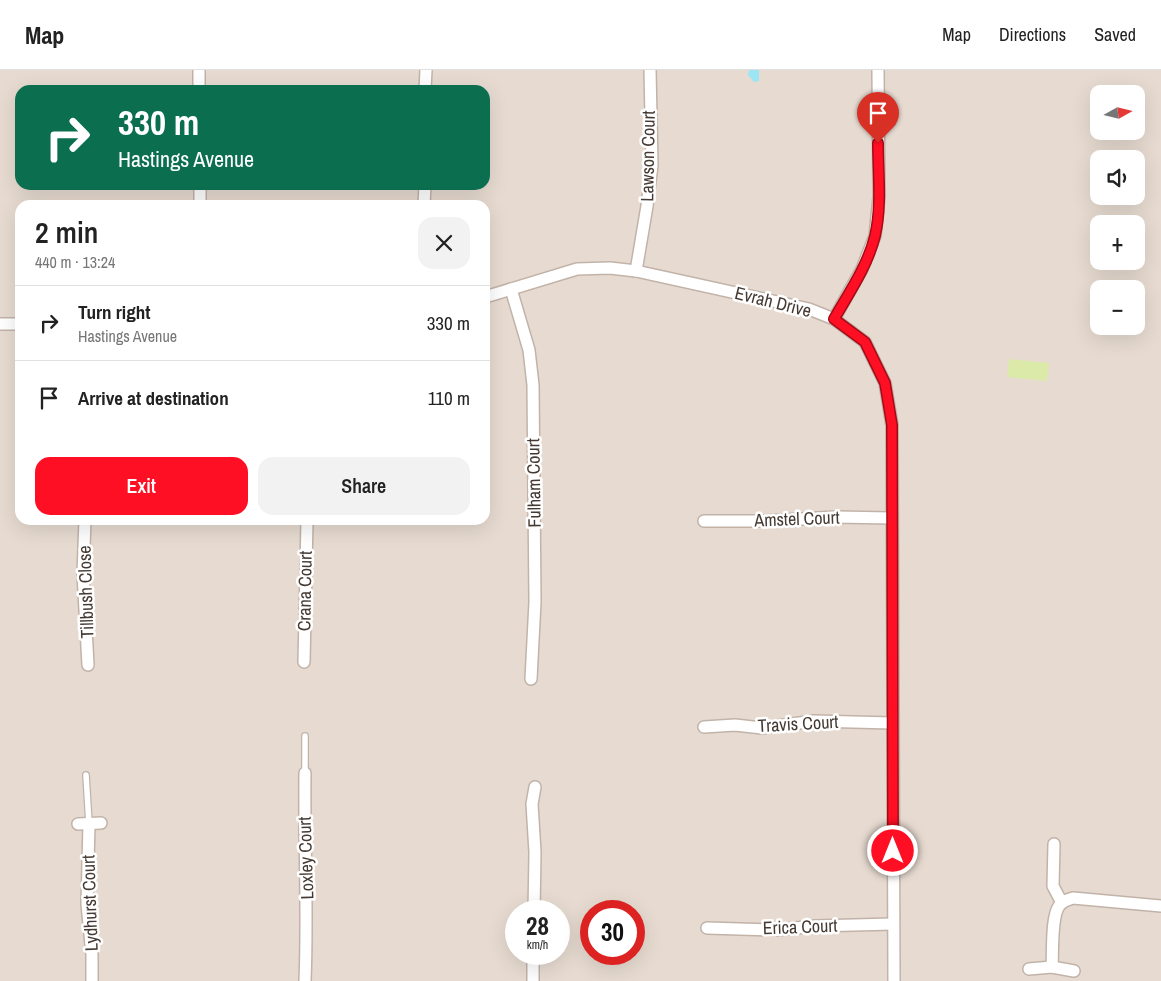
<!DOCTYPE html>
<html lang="en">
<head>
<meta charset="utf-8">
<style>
	:root { --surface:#fff; --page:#f2f2f2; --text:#222; --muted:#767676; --line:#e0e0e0; --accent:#ff0f23 }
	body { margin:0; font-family:"Archivo Narrow",sans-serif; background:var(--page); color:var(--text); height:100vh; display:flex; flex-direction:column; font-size:19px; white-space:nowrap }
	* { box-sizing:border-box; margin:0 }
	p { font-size:16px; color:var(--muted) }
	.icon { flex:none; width:28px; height:28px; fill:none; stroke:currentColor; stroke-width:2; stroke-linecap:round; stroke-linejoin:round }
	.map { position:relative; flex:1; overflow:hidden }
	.sheet { position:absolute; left:15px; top:130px; width:475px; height:325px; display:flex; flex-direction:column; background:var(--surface); border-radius:15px; box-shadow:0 5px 20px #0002 }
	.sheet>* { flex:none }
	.banner { position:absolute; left:15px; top:15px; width:475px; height:105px; border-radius:15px; box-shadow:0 5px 20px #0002; background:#0b6e4f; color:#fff; overflow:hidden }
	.needle { width:32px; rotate:82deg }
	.fabs { position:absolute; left:1090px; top:15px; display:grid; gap:10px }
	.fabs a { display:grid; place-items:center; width:55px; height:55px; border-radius:10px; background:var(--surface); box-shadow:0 5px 20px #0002; font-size:25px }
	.speed { position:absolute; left:505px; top:830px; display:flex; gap:10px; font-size:25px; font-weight:700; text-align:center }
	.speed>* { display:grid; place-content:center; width:65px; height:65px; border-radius:50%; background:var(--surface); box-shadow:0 5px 20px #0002; line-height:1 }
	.speed small { font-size:12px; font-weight:400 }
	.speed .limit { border:8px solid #d22; background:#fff; color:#111 }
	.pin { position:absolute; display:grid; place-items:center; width:42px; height:42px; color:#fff; margin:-51px -21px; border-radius:50% 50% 50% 0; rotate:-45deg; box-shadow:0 0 5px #0007 }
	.pin .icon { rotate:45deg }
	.me { position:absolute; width:55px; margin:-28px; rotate:0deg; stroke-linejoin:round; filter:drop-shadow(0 0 4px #0008) }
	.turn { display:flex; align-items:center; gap:18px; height:105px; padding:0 20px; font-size:22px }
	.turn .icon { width:65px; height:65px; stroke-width:2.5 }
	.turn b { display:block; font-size:35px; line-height:42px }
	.round { display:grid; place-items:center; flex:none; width:52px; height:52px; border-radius:15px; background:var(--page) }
	.summary { display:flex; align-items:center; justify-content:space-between; height:85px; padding:0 20px }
	h1 { font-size:30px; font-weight:600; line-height:38px }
	.cta { display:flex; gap:10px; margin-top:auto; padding:10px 20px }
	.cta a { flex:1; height:58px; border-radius:15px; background:var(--accent); color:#fff; font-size:20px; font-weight:600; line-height:58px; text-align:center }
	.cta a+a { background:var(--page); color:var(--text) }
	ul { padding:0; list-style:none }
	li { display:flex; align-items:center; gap:15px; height:75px; padding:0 20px; border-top:1px solid var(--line) }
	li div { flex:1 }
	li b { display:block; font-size:19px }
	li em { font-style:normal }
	header { display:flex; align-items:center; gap:30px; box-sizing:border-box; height:70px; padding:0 25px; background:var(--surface); border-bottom:1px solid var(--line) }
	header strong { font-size:24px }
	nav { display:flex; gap:28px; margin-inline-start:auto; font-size:18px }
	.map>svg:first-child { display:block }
	.residential { fill:#e7dbd1; fill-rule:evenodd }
	.green { fill:#dceaa9 }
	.water { fill:#9be5f4 }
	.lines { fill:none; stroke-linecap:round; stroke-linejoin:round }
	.lane-casing { stroke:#c2b3a9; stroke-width:8 }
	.street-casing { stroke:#c2b3a9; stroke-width:14 }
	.lane { stroke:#fff; stroke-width:5.5 }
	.street { stroke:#fff; stroke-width:11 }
	.route-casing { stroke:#a60a17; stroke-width:12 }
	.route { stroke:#ff0f23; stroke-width:9 }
	.labels { text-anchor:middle; stroke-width:5; stroke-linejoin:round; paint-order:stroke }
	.street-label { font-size:18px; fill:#453a33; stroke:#fff }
</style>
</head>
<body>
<header>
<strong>Map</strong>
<nav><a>Map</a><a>Directions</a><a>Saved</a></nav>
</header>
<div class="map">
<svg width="1161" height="911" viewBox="0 0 1161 911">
	<rect width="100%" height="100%" fill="#f3ebe4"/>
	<!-- residential -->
	<path class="residential" d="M0,0H1161V911H0ZM20,20H485V115H20ZM1099,24H1136V61H1099ZM1099,89H1136V126H1099ZM20,135H485V450H20ZM1099,154H1136V191H1099ZM1099,219H1136V256H1099ZM516,841H559V884H516ZM591,841H634V884H591Z"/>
	<!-- green -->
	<polygon class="green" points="1009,289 1049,293 1047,311 1007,307"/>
	<!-- water -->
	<polygon class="water" points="749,0 759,0 759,11 754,12 748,5"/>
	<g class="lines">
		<defs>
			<g id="lane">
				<polyline points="305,703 305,666"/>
				<polyline points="86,705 89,754"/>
			</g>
			<g id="street">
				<polyline points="199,0 199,20"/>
				<polyline points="425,20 426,0"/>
				<polyline points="200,115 200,135"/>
				<polyline points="424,135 425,115"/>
				<polyline points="636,201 647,136 652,95 650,0"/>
				<polyline points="511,219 529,280 533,315 535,532 531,609"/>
				<polyline points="485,227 577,199 610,198 636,201 809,239 834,249 865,272 885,313 892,355 894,911"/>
				<polyline points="834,249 862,199 875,166 879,127 878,0"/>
				<polyline points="0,254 20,254"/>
				<polyline points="85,450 83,504 88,595"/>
				<polyline points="704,451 766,451 836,447 891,448"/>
				<polyline points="304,592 307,450"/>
				<polyline points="704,657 735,655 762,658 814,651 892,653"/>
				<path d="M305,703C304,772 308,841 305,911"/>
				<polyline points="78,754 101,753"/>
				<polyline points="89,754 87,834 92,885 92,911"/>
				<polyline points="1054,774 1053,816 1062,833"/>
				<polyline points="534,841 535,782 532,734 535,717"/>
				<polyline points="707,858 776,860 815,856 893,854"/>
				<polyline points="533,884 533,911"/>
				<path d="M1052,897C1053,882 1051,847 1059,836C1062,831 1067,830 1073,828L1161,836"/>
				<polyline points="1029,899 1052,897 1074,901"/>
			</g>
		</defs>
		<!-- lane casing -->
		<use href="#lane" class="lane-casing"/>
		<!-- street casing -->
		<use href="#street" class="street-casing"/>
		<!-- lane -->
		<use href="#lane" class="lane"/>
		<!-- street -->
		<use href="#street" class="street"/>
	</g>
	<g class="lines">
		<defs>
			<path id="route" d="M878,73C878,103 882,136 875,166C868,195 849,223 834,249L865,272L885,313L892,355L893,781"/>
		</defs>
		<!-- route casing -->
		<use href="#route" class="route-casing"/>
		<!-- route -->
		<use href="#route" class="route"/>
	</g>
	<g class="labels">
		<!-- street labels -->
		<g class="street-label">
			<text transform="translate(648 86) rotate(-89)" y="6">Lawson Court</text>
			<text transform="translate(773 232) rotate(14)" y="6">Evrah Drive</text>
			<text transform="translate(534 413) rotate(-91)" y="6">Fulham Court</text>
			<text transform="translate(797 449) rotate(-2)" y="6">Amstel Court</text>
			<text transform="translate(305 521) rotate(-89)" y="6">Crana Court</text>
			<text transform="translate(86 522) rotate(-92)" y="6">Tillbush Close</text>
			<text transform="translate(798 654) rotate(-3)" y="6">Travis Court</text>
			<text transform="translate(306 788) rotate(-92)" y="6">Loxley Court</text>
			<text transform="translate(90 833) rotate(-92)" y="6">Lydhurst Court</text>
			<text transform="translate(800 857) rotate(-2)" y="6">Erica Court</text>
		</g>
	</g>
</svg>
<div class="fabs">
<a><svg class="needle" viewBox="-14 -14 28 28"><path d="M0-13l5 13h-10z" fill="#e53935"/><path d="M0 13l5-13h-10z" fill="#767676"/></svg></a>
<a><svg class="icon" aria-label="sound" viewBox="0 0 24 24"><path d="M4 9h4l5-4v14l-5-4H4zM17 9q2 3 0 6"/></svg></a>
<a>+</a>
<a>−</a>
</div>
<div class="speed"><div>28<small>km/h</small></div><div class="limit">30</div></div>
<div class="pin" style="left:878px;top:73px;background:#d93025"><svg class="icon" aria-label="arrive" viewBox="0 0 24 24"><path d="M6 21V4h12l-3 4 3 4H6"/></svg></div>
<svg class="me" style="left:893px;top:781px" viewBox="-20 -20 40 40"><circle r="17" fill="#ff0f23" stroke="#fff" stroke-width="3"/><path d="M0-11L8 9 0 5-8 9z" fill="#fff"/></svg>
<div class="banner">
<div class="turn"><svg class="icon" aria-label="right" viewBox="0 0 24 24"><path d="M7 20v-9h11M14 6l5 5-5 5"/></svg><div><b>330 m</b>Hastings Avenue</div></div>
</div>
<section class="sheet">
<div class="summary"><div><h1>2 min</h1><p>440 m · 13:24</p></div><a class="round"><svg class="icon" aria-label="close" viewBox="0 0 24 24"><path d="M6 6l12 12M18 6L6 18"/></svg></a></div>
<ul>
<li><svg class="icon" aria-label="right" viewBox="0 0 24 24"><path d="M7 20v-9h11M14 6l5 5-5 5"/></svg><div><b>Turn right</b><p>Hastings Avenue</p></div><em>330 m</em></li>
<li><svg class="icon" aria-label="arrive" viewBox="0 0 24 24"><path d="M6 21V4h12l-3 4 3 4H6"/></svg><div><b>Arrive at destination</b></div><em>110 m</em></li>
</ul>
<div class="cta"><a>Exit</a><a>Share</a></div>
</section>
</div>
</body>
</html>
